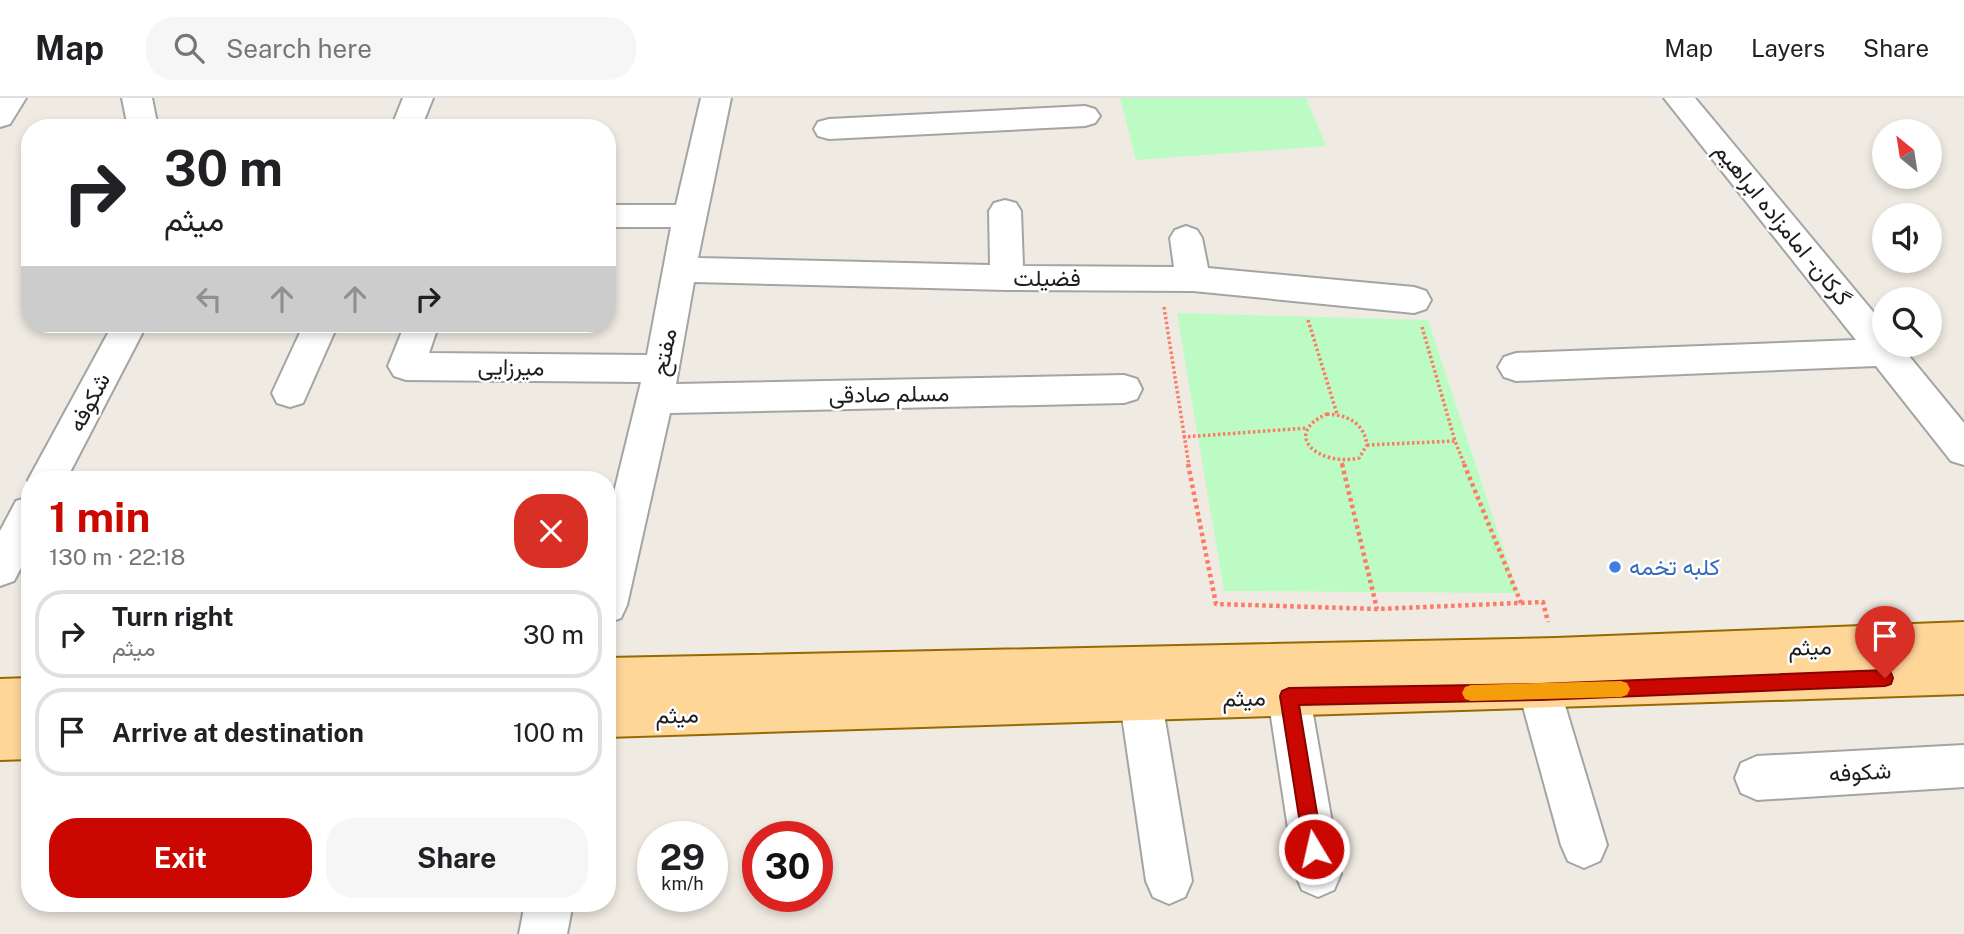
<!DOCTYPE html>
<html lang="en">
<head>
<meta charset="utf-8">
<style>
	:root { --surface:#fff; --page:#f6f6f6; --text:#202124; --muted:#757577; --line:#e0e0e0; --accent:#ca0700 }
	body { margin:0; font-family:"Public Sans",Vazirmatn,sans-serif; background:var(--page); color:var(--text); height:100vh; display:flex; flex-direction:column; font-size:26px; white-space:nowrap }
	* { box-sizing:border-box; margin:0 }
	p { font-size:23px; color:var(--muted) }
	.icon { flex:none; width:38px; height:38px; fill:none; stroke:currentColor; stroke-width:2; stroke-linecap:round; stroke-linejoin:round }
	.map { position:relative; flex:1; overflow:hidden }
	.sheet { position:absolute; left:21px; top:373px; width:595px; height:441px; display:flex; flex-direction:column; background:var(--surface); border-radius:28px; box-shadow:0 4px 10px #0003 }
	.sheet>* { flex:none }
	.top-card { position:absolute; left:21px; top:21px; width:595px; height:214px; border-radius:28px; box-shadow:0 4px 10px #0003; background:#fff; color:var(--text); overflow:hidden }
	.needle { width:46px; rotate:330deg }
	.buttons { position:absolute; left:1872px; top:21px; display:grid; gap:14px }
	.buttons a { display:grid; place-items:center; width:70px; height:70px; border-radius:50%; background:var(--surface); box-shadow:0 4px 10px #0003; font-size:35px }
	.speed { position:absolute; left:637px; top:723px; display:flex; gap:14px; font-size:35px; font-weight:700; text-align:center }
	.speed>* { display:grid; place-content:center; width:91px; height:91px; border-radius:50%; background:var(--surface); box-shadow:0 4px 10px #0003; line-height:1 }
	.speed small { font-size:18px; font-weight:400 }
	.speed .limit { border:10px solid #d22; background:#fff; color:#111 }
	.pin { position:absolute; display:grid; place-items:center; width:60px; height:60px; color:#fff; margin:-72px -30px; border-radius:50% 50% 50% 0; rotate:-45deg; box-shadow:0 0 7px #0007 }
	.pin .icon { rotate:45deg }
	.me { position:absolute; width:77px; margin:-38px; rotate:351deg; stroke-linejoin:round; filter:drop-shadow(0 0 5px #0008) }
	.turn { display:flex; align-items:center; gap:24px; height:147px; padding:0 28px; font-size:32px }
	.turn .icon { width:91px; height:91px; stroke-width:2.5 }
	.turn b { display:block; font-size:49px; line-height:60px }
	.lanes { display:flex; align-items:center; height:66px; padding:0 28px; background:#0003; justify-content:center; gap:35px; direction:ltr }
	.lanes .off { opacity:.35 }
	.round { display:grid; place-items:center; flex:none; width:74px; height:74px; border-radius:28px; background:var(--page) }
	.overview { display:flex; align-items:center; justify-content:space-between; height:119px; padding:0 28px }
	h1 { font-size:42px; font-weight:700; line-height:52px; color:var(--accent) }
	.primary-button { display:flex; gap:14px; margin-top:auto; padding:14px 28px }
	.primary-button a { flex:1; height:80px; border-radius:28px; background:var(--accent); color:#fff; font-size:28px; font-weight:700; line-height:80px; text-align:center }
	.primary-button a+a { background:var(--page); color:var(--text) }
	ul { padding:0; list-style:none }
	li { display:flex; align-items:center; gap:21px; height:88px; margin:0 14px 10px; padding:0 14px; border:4px solid var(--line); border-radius:28px }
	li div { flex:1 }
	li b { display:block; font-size:26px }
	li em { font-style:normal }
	header { display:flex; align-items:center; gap:42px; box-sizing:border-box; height:98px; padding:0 35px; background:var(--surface); border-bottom:2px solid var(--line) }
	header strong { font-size:33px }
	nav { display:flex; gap:38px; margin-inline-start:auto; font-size:24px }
	.search { width:490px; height:63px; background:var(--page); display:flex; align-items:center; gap:18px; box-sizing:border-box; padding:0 24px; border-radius:28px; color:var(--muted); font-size:26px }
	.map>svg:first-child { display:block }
	.park { fill:#bdfbc4 }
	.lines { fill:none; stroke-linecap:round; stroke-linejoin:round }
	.minor-casing { stroke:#a4a4a4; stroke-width:4 }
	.major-casing { stroke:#966a00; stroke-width:4 }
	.path-far1 { stroke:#fd7a65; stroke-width:3.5; stroke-dasharray:2.5 2.5; stroke-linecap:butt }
	.path { stroke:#fd7a65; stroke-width:4.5; stroke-dasharray:3.5 3.5; stroke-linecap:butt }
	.minor { fill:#fff; fill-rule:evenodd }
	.major { fill:#fed698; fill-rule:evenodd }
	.route { fill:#ca0700; stroke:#830500; stroke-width:2 }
	.slow { fill:#f59e0b }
	.shop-dot { fill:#3f7fe0; stroke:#fff; stroke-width:2.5 }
	.labels { text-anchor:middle; stroke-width:5; stroke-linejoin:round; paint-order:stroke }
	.street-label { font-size:23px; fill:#1d1d1d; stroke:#fff }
	.shop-label { font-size:23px; fill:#366cbe; stroke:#fff; text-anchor:start }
</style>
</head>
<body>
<header>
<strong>Map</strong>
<div class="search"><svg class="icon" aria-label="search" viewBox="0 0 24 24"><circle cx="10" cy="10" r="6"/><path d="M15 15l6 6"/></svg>Search here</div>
<nav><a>Map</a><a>Layers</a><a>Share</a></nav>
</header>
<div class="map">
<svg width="1964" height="836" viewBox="0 0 1964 836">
	<rect width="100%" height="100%" fill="#efebe2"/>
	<!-- park -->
	<g class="park">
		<polygon points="1120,0 1306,0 1326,48 1136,62"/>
		<polygon points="1177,215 1428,222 1518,495 1224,493"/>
	</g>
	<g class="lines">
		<defs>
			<g id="minor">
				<polygon points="0,0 26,0 10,26 0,29"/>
				<polygon points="122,0 152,0 158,30 128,30"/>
				<polygon points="403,0 433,0 421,30 391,30"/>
				<polygon points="701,0 731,0 698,160 990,167 989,113 994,105 1005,102 1016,105 1021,113 1023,168 1174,169 1170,140 1175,132 1186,128 1197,132 1202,140 1208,170 1414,189 1426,193 1431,202 1426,211 1414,215 1193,193 1007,192 694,184 676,286 1124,277 1137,281 1142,291 1137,301 1124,305 670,315 627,507 621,520 607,525 607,423 641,284 406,282 394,278 388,268 405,226 439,226 429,255 647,257 671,129 607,129 607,107 676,107"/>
				<polygon points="1664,0 1695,0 1885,228 1885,247 1900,247 1964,325 1964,367 1951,363 1876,268 1516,283 1504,279 1498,269 1504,259 1516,255 1856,242"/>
				<polygon points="1085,8 1095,11 1100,18 1095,25 1085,28 829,41 818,38 814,31 818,24 829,21"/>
				<polygon points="113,226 147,226 66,382 30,382 30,385 28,382 34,371"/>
				<polygon points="304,226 338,226 303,305 290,309 277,305 272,295"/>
				<polygon points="30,399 30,453 14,483 0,488 0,433 16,403"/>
				<polygon points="1540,574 1555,580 1561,594 1607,747 1600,763 1584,770 1568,763 1561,747 1519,594 1525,580"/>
				<polygon points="1289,579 1304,585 1310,599 1341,776 1334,792 1318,799 1302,792 1295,776 1268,599 1274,585"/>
				<polygon points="1141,584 1156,590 1162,604 1192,783 1185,799 1169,806 1153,799 1146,783 1120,604 1126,590"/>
				<polygon points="1964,647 1964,689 1757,702 1741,695 1735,680 1741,665 1757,658"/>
				<polygon points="525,805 573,805 567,836 519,836"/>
			</g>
			<g id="major">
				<polygon points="1964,524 1964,596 607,639 607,560 1556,540"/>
				<polygon points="30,580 30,661 0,662 0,581"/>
			</g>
		</defs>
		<!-- minor casing -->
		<use href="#minor" class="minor-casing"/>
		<!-- major casing -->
		<use href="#major" class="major-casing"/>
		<!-- path-far1 -->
		<g class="path-far1">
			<polyline points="1164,209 1189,368"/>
			<polyline points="1308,222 1337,316"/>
			<polyline points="1422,229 1455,343 1465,368"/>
			<path d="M1327,316C1348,317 1364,325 1367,347L1359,360C1320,369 1280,337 1327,316Z"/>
			<polyline points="1183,339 1307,330"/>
			<polyline points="1367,347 1455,343"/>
			<polyline points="1342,365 1343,368"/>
		</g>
		<!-- path -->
		<g class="path">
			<polyline points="1188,366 1216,506 1377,511 1543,504 1548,524"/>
			<polyline points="1342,366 1377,511"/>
			<polyline points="1464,366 1521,505"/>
		</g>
		<!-- minor -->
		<use href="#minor" class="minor"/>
		<!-- major -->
		<use href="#major" class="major"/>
	</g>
	<!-- route -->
	<polygon class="route" points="1885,572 1891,575 1893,580 1891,586 1885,588 1540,602 1299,607 1323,751 1320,758 1314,760 1307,758 1304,751 1280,598 1282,593 1289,590 1540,586"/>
	<!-- slow -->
	<polygon class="slow" points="1621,583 1627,585 1630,591 1627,597 1621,599 1471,603 1465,601 1462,595 1465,589 1471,587"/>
	<!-- markers -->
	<circle class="shop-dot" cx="1615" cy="469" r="7"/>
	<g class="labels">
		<!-- street labels -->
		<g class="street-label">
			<text transform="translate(1783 126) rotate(51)" y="8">گرکان - امامزاده ابراهیم</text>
			<text x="1047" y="188">فضیلت</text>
			<text transform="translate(664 254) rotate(-78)" y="8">مفتح</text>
			<text transform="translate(511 269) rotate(1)" y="8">میرزایی</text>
			<text transform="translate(889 296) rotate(-1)" y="8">مسلم صادقی</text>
			<text transform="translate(89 304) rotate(-62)" y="8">شکوفه</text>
			<text transform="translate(1810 549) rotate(-2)" y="8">میثم</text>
			<text transform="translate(1244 600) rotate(-2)" y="8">میثم</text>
			<text transform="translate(677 617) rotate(-2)" y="8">میثم</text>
			<text transform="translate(1860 674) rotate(-3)" y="8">شکوفه</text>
		</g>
		<!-- shop labels -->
		<g class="shop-label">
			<text x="1629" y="477">کلبه تخمه</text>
		</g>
	</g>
</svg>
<div class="buttons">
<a><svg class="needle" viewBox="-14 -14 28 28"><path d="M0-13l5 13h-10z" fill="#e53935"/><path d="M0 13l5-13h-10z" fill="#757577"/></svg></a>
<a><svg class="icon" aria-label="sound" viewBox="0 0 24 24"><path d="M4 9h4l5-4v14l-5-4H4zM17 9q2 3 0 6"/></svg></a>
<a><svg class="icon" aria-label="search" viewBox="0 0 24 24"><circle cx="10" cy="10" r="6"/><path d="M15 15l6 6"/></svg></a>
</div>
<div class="speed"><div>29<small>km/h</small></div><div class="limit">30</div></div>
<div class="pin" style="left:1885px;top:580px;background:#d93025"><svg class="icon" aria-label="arrive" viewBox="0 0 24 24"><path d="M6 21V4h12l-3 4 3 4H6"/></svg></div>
<svg class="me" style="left:1314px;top:751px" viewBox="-20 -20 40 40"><circle r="17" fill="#ca0700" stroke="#fff" stroke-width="3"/><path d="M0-11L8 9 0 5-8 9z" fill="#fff"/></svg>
<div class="top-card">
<div class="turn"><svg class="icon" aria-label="right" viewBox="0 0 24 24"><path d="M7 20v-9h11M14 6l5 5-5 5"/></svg><div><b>30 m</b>میثم</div></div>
<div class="lanes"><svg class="icon off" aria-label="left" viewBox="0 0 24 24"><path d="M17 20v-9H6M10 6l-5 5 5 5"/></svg><svg class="icon off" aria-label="ahead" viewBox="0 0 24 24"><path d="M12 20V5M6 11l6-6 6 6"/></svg><svg class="icon off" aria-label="ahead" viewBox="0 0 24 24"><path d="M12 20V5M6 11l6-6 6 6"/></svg><svg class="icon" aria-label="right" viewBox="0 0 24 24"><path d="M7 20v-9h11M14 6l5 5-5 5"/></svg></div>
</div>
<section class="sheet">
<div class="overview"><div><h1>1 min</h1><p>130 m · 22:18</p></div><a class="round" style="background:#d93025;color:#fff"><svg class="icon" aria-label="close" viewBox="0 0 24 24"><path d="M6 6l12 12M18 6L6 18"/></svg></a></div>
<ul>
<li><svg class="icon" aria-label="right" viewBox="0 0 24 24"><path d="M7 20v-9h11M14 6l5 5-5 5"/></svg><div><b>Turn right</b><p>میثم</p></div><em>30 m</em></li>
<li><svg class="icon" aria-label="arrive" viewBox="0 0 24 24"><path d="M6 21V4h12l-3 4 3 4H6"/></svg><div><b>Arrive at destination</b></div><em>100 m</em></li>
</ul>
<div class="primary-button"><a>Exit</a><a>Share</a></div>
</section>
</div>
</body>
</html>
